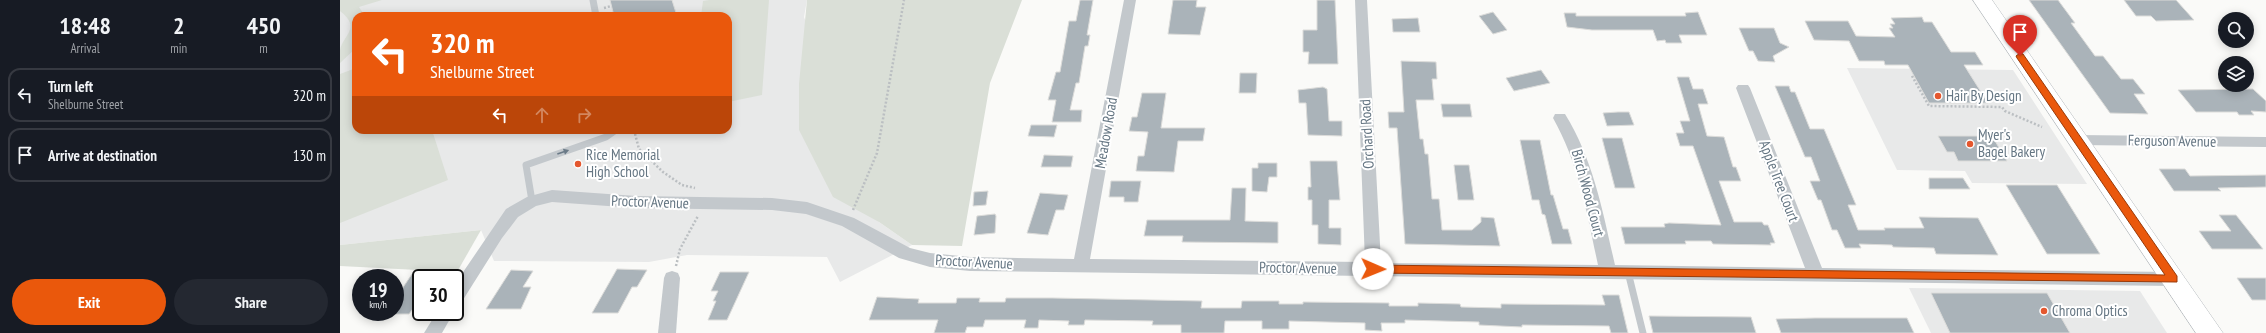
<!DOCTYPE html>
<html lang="en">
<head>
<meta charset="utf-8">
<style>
	:root { --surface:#171b24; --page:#242831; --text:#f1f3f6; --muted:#9ea1a6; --line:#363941; --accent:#ea580c }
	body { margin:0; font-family:"PT Sans Narrow",sans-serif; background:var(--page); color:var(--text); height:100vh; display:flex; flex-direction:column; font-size:15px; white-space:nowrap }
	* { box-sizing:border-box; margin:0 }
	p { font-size:13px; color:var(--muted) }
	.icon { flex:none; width:22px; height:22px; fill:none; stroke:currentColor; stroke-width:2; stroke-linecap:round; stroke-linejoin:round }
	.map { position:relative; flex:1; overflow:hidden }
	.side { display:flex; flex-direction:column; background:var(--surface); width:340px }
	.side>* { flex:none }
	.top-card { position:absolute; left:12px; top:12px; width:380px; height:122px; border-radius:12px; box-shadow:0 2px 10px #0003; background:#ea580c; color:#fff; overflow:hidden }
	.controls { position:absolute; left:1878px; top:12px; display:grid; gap:8px }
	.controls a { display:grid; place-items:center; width:36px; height:36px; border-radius:50%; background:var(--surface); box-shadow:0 2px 10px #0003; font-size:20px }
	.speed { position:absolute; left:12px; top:269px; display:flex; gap:8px; font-size:20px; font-weight:700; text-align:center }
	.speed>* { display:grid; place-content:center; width:52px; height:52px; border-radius:50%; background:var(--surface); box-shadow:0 2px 10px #0003; line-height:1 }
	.speed small { font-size:10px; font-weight:400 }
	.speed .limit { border:2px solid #111; border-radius:6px; background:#fff; color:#111 }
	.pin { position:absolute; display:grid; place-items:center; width:34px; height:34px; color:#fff; margin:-41px -17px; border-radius:50% 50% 50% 0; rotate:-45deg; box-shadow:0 0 4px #0007 }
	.pin .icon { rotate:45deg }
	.me { position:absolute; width:44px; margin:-22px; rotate:91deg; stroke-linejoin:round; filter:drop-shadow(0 0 3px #0008) }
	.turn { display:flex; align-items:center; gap:14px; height:84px; padding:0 12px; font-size:18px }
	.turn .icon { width:52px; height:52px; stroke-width:2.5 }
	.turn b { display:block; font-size:28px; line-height:34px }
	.lanes { display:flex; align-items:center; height:38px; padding:0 12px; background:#0003; justify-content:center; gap:20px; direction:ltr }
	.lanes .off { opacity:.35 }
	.eta { display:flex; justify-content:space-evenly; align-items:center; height:68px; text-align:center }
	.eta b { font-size:24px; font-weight:800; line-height:28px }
	.cta { display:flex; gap:8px; margin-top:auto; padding:8px 12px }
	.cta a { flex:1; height:46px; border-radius:24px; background:var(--accent); color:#fff; font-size:16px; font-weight:800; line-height:46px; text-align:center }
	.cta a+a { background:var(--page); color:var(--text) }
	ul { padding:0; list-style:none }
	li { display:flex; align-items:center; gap:12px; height:54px; margin:0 8px 6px; padding:0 4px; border:2px solid var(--line); border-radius:12px }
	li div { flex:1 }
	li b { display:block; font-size:15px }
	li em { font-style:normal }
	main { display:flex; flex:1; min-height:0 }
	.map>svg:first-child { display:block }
	.built { fill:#e8e9e9; fill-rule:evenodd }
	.green { fill:#dadfd7 }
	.building { fill:#aab3b9; stroke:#dcdcda }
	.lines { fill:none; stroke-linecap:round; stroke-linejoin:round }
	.primary-casing { stroke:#b5babe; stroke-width:1 }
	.path { stroke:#bbbfc2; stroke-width:2.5; stroke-dasharray:2 2; stroke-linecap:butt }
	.lane { stroke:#c3c8cc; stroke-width:7 }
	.street { fill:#c3c8cc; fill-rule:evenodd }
	.primary { fill:#fff; fill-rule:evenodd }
	.oneway { fill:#6a7a87 }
	.route { fill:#ea580c; stroke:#983908 }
	.poi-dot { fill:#e4572e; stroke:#fff; stroke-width:1.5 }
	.labels { text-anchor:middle; stroke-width:4; stroke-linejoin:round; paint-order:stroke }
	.poi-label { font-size:15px; fill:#657683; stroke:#fff; text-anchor:start }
	.street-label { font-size:15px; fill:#657683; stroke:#fff }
</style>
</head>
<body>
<main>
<section class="side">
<div class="eta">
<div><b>18:48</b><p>Arrival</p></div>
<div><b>2</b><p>min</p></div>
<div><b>450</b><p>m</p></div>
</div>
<ul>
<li><svg class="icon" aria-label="left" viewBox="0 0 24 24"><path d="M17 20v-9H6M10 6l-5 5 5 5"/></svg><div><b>Turn left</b><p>Shelburne Street</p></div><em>320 m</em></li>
<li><svg class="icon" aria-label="arrive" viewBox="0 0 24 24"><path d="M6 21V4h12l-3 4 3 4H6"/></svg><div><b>Arrive at destination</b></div><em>130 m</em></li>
</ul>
<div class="cta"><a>Exit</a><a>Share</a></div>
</section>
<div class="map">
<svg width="1926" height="333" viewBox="0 0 1926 333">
	<rect width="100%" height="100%" fill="#fafaf8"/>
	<!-- built -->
	<g class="built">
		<path d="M0,0H467L464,17L539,222L572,245L500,282L487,257L347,255L309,262L154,261L141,230L0,245ZM16,16H388V130H16Z"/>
		<polygon points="1507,68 1673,70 1747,184 1632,183 1625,171 1557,170"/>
		<polygon points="1569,288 1800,291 1827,333 1591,333"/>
	</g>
	<!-- green -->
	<g class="green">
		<path d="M0,0H42L19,7L25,16H16V48L0,63C0,59 0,54 0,50C3,35 22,28 0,11Z"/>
		<polygon points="369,0 429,0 422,95 388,102 388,16 361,16 363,1"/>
		<polygon points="467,0 682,0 650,83 622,246 572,245 539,222 493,197 459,130 459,84"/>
		<polygon points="16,68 16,130 92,130 108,180 0,223 0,74"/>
		<polygon points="141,230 117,272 0,266 0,245"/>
	</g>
	<!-- building -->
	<g class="building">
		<polygon points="270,0 332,0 337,16 274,16"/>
		<polygon points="740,0 753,0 747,35 750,35 748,46 745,46 739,83 736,83 730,110 742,110 741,122 712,122 716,100 708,100 716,72 720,72 729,21 736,21"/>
		<polygon points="833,0 857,0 856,7 866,7 860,35 828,34"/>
		<polygon points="977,0 995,0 998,64 968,64 969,52 963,52 963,30 977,30"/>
		<polygon points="1689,0 1718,0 1735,23 1731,23 1755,56 1763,56 1781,79 1793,79 1805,94 1794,94 1808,114 1770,113"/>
		<polygon points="1784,0 1836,0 1854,20 1816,21 1811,16 1796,16"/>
		<polygon points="1153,12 1167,30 1153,34 1139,16"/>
		<polygon points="1358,12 1367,35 1339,35 1342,43 1326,43 1325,40 1317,41 1313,30 1252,30 1227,27 1224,13 1236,13 1236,16 1346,16 1345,13"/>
		<polygon points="1582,17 1584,22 1592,22 1611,52 1635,52 1643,65 1624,65 1648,103 1589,103 1568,65 1545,65 1544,61 1519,61 1509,41 1474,40 1465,21 1508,21 1516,36 1555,37 1549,28 1553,28 1550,24 1555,24 1551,18"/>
		<polygon points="1078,18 1080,32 1053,32 1052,19"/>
		<polygon points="1399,28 1434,28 1440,43 1449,47 1433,56 1435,62 1418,61 1413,51 1409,51"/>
		<polygon points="1061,61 1096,62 1097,79 1092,79 1094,100 1076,100 1080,139 1083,139 1085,154 1088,154 1092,199 1099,199 1102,230 1132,230 1141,222 1141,217 1154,218 1160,246 1065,244 1057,128 1049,128 1048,112 1064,112"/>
		<polygon points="1201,70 1210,83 1174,91 1166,78"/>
		<polygon points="900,73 917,73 916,93 899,93"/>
		<polygon points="1337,77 1349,77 1353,89 1363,89 1368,104 1358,104 1367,136 1384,137 1393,167 1396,167 1401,181 1379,181 1394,222 1422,222 1424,225 1428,225 1435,243 1430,243 1431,245 1373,244 1371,241 1345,241 1346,244 1285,244 1281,227 1325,227 1324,224 1329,223 1381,225 1353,146 1340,146 1336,133 1344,133 1340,121 1350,121"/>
		<polygon points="1435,86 1449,86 1451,92 1455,92 1470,129 1484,129 1516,205 1508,205 1518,230 1545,230 1544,228 1584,228 1579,217 1638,218 1658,255 1596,254 1594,248 1553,247 1552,245 1519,244 1521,248 1505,248 1497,230 1492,230 1481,200 1478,200 1470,181 1480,181 1471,157 1465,157"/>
		<polygon points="983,87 987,89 989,121 1002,121 1002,136 968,135 966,103 959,103 958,90"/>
		<polygon points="1913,89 1926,101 1926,112 1911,111 1914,115 1899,115 1897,112 1856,112 1838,90"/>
		<polygon points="802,93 826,93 821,128 865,128 863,141 838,141 834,172 796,171 798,156 804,156 808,132 789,131 792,117 797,117"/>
		<polygon points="1101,104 1130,104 1132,117 1103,117"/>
		<polygon points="1278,112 1289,112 1294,125 1267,126 1263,113"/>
		<polygon points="691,125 717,125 714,137 688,136"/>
		<polygon points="1598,136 1652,136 1667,161 1618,161 1614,152 1607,152"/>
		<polygon points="1262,138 1282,138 1295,188 1275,188"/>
		<polygon points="1180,140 1200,140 1211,195 1213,195 1223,229 1228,229 1232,244 1212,244 1205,215 1202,214 1199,200 1192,200"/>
		<polygon points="704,155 733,156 731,167 701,167"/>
		<polygon points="970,161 997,161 1000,200 989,200 989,228 1001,228 1001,245 978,244 978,225 972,225 972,200 968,200 968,187 971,187"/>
		<polygon points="918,163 937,163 937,177 929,177 927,192 912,191 912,168 918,168"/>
		<polygon points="1114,165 1129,165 1134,200 1118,200"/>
		<polygon points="1819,169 1845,169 1850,176 1926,175 1926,187 1878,188 1881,191 1834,191"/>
		<polygon points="1589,178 1623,178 1630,189 1589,189"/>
		<polygon points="771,181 801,181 798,202 784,202 784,197 769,197"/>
		<polygon points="1666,185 1717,185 1760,254 1707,254"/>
		<polygon points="892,188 906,188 905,221 938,222 938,243 842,242 843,236 804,236 807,220 890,220"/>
		<polygon points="648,191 646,205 633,206 634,192"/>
		<polygon points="700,193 728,195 724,210 716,210 708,235 687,233"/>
		<polygon points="655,214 656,216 655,233 634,235 637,216"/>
		<polygon points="1879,215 1896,215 1923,249 1872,249 1859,231 1891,231"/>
		<polygon points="277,269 307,270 297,287 292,287 278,313 252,313"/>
		<polygon points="171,270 193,271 183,287 191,287 181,309 146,309"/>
		<polygon points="380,272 409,272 387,320 368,320 376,301 373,301 378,291 371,291"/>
		<polygon points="72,274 81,274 81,298 69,314 55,314 55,290 62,289"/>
		<polygon points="1897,278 1926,278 1926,300 1912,300"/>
		<polygon points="1591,293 1707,293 1730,333 1610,333"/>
		<polygon points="1262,295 1279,295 1288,333 1271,333 1269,326 1182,325 1182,327 1139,325 1139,322 1065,320 1065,323 1041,323 1042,331 1025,330 1025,323 949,321 949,329 922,329 922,321 885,321 884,333 841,333 841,325 812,325 813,321 745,320 744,325 728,325 729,321 699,320 698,328 684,328 686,320 645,320 643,327 627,327 625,333 594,333 598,320 529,320 537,297 579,299 578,303 616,303 617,298 640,298 639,302 665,302 666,298 712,298 862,301 861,308 901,308 902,301 939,301 939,304 963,304 963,302 1049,303 1049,306 1078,306 1078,303 1120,304 1121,307 1161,308 1161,304 1265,305"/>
		<polygon points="1309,316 1411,317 1416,333 1313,333"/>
		<polygon points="1475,318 1567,318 1574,333 1441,333 1436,319"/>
	</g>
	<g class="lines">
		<defs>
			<polygon id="primary" points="1633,0 1652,0 1883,333 1856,333"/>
		</defs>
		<!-- primary casing -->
		<use href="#primary" class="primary-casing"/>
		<!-- path -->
		<g class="path">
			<polyline points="264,8 271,6"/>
			<polyline points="237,16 244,14"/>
			<polyline points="1572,76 1589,106 1662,107 1665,111 1702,127"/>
			<polyline points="294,130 299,149 323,172 342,185 355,188"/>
			<polyline points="206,131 209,130"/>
			<polyline points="513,210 537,153 564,0"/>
			<polyline points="336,266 340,249 358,216"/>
		</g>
		<!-- lane -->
		<g class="lane">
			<polyline points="253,0 256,16"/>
			<polyline points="192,201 186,165 266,137 276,130"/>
			<polyline points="1288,272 1303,333"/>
		</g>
		<!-- street -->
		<g class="street">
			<path d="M784,0H796L750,259L1025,262L1015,0H1027L1041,263L1258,265C1247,214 1239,164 1213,118L1215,114H1225C1254,161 1263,213 1275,265L1465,268L1396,88L1398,85H1408L1410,88L1482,268L1833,272L1839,274L1841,279L1839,284L1833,286L630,271L590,267L559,258L502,226L466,214L432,210L296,208L212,202L196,206L178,217L162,238L121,303L115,305V284L166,209L187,197L212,190L296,196L432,198L467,202L514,218L570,248L590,253L630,257L734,259Z"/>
			<polygon points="1737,135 1926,137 1926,147 1737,145 1732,144 1730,140 1732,136"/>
			<polygon points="332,271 338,273 340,278 336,333 318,333 324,278 326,273"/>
			<polygon points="97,312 114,312 102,333 84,333"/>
		</g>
		<!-- primary -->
		<use href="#primary" class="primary"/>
	</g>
	<!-- one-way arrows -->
	<defs><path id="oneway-solid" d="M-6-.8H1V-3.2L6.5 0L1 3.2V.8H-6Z"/></defs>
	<use class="oneway" href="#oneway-solid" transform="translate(223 152) rotate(-19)"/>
	<!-- route -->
	<polygon class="route" points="1680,53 1683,54 1837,276 1837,282 1033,273 1028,269 1033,265 1825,275 1677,58 1676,56"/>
	<!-- markers -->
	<g class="poi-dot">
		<circle cx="1598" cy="96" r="4"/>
		<circle cx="1630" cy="144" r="4"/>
		<circle cx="238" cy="164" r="4"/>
		<circle cx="1704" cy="311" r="4"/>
	</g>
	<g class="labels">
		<!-- poi labels -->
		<g class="poi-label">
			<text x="1606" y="101">Hair By Design</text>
			<text x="1638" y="140">Myer's<tspan x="1638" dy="17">Bagel Bakery</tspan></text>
			<text x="246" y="160">Rice Memorial<tspan x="246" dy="17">High School</tspan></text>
			<text x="1712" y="316">Chroma Optics</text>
		</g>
		<!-- street labels -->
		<g class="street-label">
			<text transform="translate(766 133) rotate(-80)" y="5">Meadow Road</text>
			<text transform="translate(1027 134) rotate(-93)" y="5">Orchard Road</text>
			<text transform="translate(1832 141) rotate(1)" y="5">Ferguson Avenue</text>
			<text transform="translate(1439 181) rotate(69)" y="5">Apple Tree Court</text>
			<text transform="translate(1248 193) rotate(75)" y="5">Birch Wood Court</text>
			<text transform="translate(310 202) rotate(2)" y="5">Proctor Avenue</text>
			<text transform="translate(634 262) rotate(3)" y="5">Proctor Avenue</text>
			<text transform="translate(958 268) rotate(1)" y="5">Proctor Avenue</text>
		</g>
	</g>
</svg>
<div class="controls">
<a><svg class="icon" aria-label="search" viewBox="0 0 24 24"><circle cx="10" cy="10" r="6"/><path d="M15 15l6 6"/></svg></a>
<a><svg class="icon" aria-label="layers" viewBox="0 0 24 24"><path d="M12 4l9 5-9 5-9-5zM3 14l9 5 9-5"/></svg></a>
</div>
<div class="speed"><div>19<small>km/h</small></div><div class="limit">30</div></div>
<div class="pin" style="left:1680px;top:56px;background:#d93025"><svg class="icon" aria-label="arrive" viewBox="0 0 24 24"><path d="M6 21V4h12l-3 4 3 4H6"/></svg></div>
<svg class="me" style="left:1033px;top:269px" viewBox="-20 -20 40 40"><circle r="19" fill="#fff"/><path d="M0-13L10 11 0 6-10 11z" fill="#ea580c"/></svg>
<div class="top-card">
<div class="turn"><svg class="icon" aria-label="left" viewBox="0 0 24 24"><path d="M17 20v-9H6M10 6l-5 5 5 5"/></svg><div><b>320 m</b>Shelburne Street</div></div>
<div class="lanes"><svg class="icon" aria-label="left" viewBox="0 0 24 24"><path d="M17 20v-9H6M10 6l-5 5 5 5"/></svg><svg class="icon off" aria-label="ahead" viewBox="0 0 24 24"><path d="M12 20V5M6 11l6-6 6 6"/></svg><svg class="icon off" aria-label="right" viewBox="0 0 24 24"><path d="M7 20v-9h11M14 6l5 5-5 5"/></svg></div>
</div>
</div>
</main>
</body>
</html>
